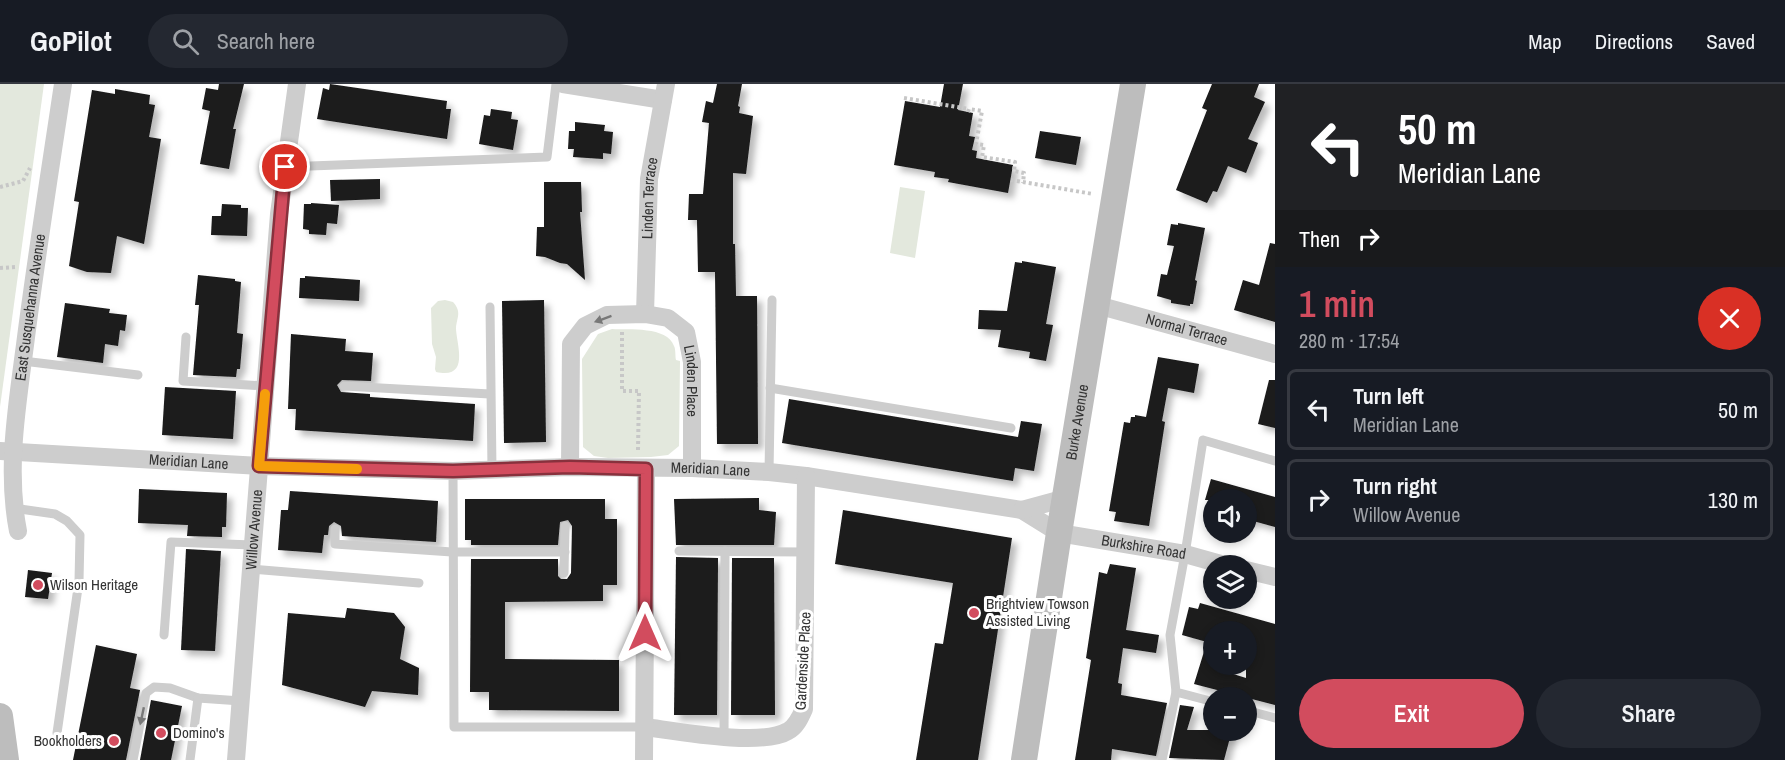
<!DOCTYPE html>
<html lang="en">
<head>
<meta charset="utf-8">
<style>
	:root { --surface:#171b24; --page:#242831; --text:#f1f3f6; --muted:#9ea1a6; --line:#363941; --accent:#d24c5e }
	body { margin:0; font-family:"Archivo Narrow",sans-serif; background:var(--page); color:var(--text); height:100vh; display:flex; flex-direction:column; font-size:22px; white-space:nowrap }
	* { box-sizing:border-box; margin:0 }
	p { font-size:20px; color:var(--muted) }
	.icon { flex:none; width:33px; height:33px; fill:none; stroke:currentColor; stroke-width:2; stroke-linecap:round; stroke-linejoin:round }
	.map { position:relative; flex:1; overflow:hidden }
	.drawer { display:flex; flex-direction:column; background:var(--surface); width:510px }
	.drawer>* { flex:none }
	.top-card { background:#202124; color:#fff; overflow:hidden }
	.tools { position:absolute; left:1203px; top:405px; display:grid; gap:12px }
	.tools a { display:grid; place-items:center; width:54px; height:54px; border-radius:50%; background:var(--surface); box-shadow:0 3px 9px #0003; font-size:30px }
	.pin { position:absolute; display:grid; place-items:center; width:51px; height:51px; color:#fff; margin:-26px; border:3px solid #fff; border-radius:50%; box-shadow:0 2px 6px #0007 }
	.me { position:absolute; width:66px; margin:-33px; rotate:0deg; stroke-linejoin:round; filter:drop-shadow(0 0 4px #0008) }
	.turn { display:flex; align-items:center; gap:21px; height:126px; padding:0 24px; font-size:27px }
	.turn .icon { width:78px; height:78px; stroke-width:2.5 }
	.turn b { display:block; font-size:42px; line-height:51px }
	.then { display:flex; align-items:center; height:57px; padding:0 24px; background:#0003; gap:12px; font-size:22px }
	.round { display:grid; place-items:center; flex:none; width:63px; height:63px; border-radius:32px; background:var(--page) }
	.overview { display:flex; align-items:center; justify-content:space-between; height:102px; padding:0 24px }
	h1 { font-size:36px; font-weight:600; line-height:45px; color:var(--accent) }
	.action { display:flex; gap:12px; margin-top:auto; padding:12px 24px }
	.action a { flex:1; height:69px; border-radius:36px; background:var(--accent); color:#fff; font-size:24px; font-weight:600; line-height:69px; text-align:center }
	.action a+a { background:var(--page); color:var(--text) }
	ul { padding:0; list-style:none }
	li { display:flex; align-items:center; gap:18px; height:81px; margin:0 12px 9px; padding:0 12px; border:3px solid var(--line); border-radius:9px }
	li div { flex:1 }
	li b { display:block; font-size:22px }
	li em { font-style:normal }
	header { display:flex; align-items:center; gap:36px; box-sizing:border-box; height:84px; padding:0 30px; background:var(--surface); border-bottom:2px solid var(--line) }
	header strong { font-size:28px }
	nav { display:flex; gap:33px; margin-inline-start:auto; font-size:21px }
	.search { width:420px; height:54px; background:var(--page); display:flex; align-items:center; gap:15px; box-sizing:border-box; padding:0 21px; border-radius:33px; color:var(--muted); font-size:22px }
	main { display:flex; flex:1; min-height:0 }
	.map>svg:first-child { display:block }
	.green { fill:#e3e8dd }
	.building { fill:#1a1a1a; fill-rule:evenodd; filter:url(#shadow) }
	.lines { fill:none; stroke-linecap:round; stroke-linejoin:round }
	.path { stroke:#c7c7c7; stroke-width:4; stroke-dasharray:3 3; stroke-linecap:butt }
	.lane { stroke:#cdcdcd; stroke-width:9 }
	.street { stroke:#cdcdcd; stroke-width:18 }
	.secondary { stroke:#bdbdbd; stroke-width:26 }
	.oneway { fill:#787878 }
	.route-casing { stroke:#88313d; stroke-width:15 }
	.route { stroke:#d24c5e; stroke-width:10 }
	.slow { stroke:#f59e0b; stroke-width:10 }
	.poi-dot { fill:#d24c5e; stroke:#fff; stroke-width:2 }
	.labels { text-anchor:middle; stroke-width:6; stroke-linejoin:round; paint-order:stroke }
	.street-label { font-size:15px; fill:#333; stroke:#fff }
	.poi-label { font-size:15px; fill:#333; stroke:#fff; text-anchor:start }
</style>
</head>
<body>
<header>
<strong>GoPilot</strong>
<div class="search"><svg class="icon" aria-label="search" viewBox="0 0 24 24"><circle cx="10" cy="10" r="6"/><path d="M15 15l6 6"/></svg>Search here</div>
<nav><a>Map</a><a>Directions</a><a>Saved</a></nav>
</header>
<main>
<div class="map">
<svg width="1275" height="676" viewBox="0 0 1275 676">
	<defs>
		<filter id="shadow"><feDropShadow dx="5.5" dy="5.5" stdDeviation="3" flood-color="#0004"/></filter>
	</defs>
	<rect width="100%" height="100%" fill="#fff"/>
	<!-- green -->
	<g class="green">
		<polygon points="0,0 44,0 0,323"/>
		<polygon points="900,103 925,107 915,174 890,169"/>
		<path d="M445,216L453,218C462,228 457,233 456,244C456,259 471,296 436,288L435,285L436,273L432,260L431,224L438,217Z"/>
		<path d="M612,245C629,246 667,242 674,262C676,266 675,272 676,276L680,277L679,362L668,371L651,373L608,374L594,372L583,363L582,275L598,250Z"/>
	</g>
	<!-- building -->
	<g class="building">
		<polygon points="219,0 244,0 233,45 236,45 229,85 200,80 210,27 202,25 206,4 218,6"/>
		<polygon points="330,0 447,17 446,25 451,25 447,55 317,35 323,4 329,6"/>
		<polygon points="717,0 742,0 738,22 740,23 739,29 753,32 746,90 733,89 733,160 735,160 736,212 757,212 758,360 717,360 715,188 698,188 697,136 688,136 689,110 703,110 709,39 702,38 706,17 713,19"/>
		<polygon points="944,0 963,0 958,26 973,29 969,52 975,53 972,66 977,67 976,74 1013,81 1008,109 948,98 949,95 934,93 935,88 894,81 905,17 940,23"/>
		<polygon points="1212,0 1259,0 1254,13 1265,18 1248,55 1258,59 1246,89 1228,82 1217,108 1213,107 1207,119 1176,106 1207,26 1202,24"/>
		<polygon points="115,5 150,11 149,20 155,21 149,53 161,55 144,160 117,152 111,189 87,188 69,182 79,118 74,117 92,6 115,10"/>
		<polygon points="491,25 512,28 511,35 518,36 513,66 479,60 484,31 490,32"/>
		<polygon points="575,38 605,41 604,47 613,48 611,70 603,69 603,75 573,73 574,65 568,65 569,47 575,47"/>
		<polygon points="1040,47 1081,53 1076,81 1035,74"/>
		<polygon points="380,95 380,115 331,117 330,96"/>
		<polygon points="544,98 581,98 582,128 580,128 585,196 567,180 560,179 545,173 536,172 537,143 544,143"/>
		<polygon points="311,119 339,121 337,140 327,139 326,151 309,150 309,146 303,145 304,120 311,120"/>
		<polygon points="222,120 241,121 241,124 248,124 247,152 211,151 212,132 221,132"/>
		<polygon points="1178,139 1205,144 1195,196 1197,197 1193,220 1190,220 1190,222 1171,219 1171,216 1157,212 1161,190 1167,191 1174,162 1167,161 1171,140 1178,141"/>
		<polygon points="1270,159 1275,160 1275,238 1234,226 1243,196 1259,201"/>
		<polygon points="1022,177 1056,183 1046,240 1053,241 1046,277 1029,274 1030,268 998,263 1001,246 978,245 979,226 1007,227 1015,178 1022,179"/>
		<polygon points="198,191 235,195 235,197 241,198 237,249 243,250 240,285 237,285 236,293 193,291 199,221 195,221"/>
		<polygon points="305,192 360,196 359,217 299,214 300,194 305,194"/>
		<polygon points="544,216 546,358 504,359 502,217"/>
		<polygon points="65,219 110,225 109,229 127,231 125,247 120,246 118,262 105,260 103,279 57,273"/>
		<polygon points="291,250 346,255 345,267 373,269 371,297 342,296 337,301 341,308 370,310 370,313 475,320 473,357 295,346 296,325 288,325"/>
		<polygon points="1158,273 1199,280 1194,309 1168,304 1162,337 1165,338 1149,442 1114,437 1116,428 1109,427 1124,338 1130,339 1131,333 1135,333 1135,331 1146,333"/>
		<polygon points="1269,296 1275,296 1275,344 1258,340"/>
		<polygon points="165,303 236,307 233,355 162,351"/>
		<polygon points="789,315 1018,353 1021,337 1042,340 1034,387 1015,384 1013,397 782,359"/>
		<polygon points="1211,395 1275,413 1275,443 1246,435 1246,416 1205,416"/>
		<polygon points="139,405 227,409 226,443 222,443 222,453 187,452 188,441 138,439"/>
		<polygon points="290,407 438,417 436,458 342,452 341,442 334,438 329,442 328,451 324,451 322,469 278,466 281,426 288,426"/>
		<polygon points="759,414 759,426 776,428 774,461 676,461 674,415"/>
		<polygon points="465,415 605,415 605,435 617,435 617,501 603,501 603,517 505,518 505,575 619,576 619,627 489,626 489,608 470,608 471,475 558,475 558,492 561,495 567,495 571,489 572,442 568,436 560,438 558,461 471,461 471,456 465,456"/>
		<polygon points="843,426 1012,454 978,676 916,676 935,559 943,560 953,499 835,480"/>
		<polygon points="186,465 221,467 215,567 181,566"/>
		<polygon points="676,473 718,474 717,631 674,631"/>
		<polygon points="732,474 774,474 775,631 731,631"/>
		<polygon points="1110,480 1136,484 1126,546 1159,551 1156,569 1123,564 1118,599 1122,600 1121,611 1167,619 1156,672 1112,665 1111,676 1075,676 1091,576 1086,574 1099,488 1107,490"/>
		<polygon points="28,486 52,489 48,515 25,513"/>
		<path d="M1200,519L1275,540V621L1194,600L1207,558L1182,551L1189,523L1198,525ZM1214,548H1246V594L1214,584Z"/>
		<polygon points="347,524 394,529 405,543 400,575 419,584 418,611 372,607 365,623 282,601 288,529 345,534"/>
		<polygon points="96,561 137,570 130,604 140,606 126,676 73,676"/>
		<polygon points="151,616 182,622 171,676 140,676"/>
		<polygon points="1180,621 1194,623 1187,646 1232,646 1224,676 1169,674"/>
	</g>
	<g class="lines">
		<!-- path -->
		<g class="path">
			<polyline points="904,14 969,25"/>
			<polyline points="968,28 969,25 982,27 976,60 984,61 982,73 1015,78 1014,87 1024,89 1023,99"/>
			<polyline points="1011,96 1093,110"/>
			<polyline points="0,103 23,97 30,84"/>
			<polyline points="0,184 17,183"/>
			<polyline points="622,248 622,307 639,307 638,366"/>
		</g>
		<!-- lane -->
		<g class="lane">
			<polyline points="284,83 547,73 556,0"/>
			<polyline points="490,223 492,386"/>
			<polyline points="186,253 183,297 266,302"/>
			<polyline points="23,277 138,291"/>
			<polyline points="344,302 490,310"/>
			<polyline points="770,304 1011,344"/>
			<polyline points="453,387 454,643 645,643"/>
			<polyline points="769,388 772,216"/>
			<polyline points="13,424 55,430 67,437 80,451 79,497 57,649"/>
			<polyline points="335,445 335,460 452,468 565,468"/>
			<polyline points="679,467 806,468"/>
			<polyline points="251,485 419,499"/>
			<polyline points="564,489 565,442"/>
			<polyline points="164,551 171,458 253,461"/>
			<polyline points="1214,618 1176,608 1170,551 1185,470 1203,356 1275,377"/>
			<polyline points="1246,626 1275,634"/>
			<polyline points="724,652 725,467"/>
			<polyline points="133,676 146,609 154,603 170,604 198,614 241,617"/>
			<polyline points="190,676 198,614"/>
			<polyline points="1162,676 1176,608"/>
		</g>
		<!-- street -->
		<g class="street">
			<polyline points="563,0 663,16"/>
			<path id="s1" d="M1097,221L1275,270"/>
			<path id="s2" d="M645,230L649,95L666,0"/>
			<path id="s3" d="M0,367L259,382L453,387L570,383L692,384L769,388L806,392L1022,426L1059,449L1185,470L1228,482"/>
			<path id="s4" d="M570,383L571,260L585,242L607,231L645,230L668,234L686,248L692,278V384"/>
			<polyline points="1022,426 1066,414"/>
			<path id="s5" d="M18,447C6,386 17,322 25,261C36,174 50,87 63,0"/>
			<polyline points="1246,486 1275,493"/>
			<path d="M645,643C676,647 762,663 788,647C796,643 800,634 804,625L806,392"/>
			<path id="s6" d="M236,676L279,130L297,0"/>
			<polyline points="644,676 646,385"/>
		</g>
		<!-- secondary -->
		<g class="secondary">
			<polyline points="0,632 6,676"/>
			<path id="s7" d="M1024,676L1059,449L1133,0"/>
		</g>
	</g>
	<!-- one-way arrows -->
	<defs><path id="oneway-solid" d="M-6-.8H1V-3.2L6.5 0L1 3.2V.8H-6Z" transform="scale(1.5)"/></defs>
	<g class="oneway">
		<use href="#oneway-solid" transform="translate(603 235) rotate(160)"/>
		<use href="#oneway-solid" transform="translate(142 632) rotate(102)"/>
	</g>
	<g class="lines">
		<defs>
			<polyline id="route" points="285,83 259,382 453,387 570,383 646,385 645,549"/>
		</defs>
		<!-- route casing -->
		<use href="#route" class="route-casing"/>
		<!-- route -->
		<use href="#route" class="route"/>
		<!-- slow -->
		<polyline class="slow" points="265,310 259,382 357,385"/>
	</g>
	<!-- markers -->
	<g class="poi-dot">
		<circle cx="38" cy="501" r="6"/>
		<circle cx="974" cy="529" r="6"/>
		<circle cx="161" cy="649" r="6"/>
		<circle cx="114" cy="657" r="6"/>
	</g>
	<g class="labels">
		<!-- street labels -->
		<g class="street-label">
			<text dy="5" stroke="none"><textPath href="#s2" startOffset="116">Linden Terrace</textPath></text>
			<text dy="5" stroke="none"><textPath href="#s5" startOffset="225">East Susquehanna Avenue</textPath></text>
			<text dy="5" stroke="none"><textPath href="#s1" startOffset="93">Normal Terrace</textPath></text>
			<text dy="5" stroke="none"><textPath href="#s4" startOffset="304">Linden Place</textPath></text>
			<text dy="5" stroke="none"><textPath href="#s7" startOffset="342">Burke Avenue</textPath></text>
			<text dy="5" stroke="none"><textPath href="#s3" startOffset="189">Meridian Lane</textPath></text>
			<text dy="5" stroke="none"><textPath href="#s3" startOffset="711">Meridian Lane</textPath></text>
			<text dy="5" stroke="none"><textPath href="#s6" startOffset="231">Willow Avenue</textPath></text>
			<text dy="5" stroke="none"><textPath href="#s3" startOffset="1155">Burkshire Road</textPath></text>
			<text transform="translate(803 577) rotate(-87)" y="5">Gardenside Place</text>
		</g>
		<!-- poi labels -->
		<g class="poi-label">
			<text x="50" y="506">Wilson Heritage</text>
			<text x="986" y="525">Brightview Towson<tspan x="986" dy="17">Assisted Living</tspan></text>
			<text x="173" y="654">Domino's</text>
			<text x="102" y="662" text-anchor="end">Bookholders</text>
		</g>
	</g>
</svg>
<div class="tools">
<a><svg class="icon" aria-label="sound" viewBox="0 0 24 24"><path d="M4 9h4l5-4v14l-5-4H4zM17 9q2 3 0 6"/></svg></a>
<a><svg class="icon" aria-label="layers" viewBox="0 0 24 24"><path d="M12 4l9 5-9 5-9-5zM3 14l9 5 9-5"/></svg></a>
<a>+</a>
<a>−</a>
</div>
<div class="pin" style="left:285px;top:83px;background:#d93025"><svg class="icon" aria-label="arrive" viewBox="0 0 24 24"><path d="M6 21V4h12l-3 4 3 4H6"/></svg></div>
<svg class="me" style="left:645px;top:549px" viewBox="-20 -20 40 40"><path d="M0-17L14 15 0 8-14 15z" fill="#d24c5e" stroke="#fff" stroke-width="4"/></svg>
</div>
<section class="drawer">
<div class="top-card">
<div class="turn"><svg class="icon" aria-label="left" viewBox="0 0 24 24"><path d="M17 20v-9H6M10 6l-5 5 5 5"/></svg><div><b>50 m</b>Meridian Lane</div></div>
<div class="then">Then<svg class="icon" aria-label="right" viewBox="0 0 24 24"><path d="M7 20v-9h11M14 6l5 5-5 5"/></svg></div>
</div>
<div class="overview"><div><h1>1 min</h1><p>280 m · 17:54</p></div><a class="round" style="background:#d93025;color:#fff"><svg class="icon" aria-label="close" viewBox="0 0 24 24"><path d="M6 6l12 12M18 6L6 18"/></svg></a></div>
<ul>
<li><svg class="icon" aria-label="left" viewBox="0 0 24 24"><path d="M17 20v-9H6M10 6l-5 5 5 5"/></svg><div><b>Turn left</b><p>Meridian Lane</p></div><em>50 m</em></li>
<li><svg class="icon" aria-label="right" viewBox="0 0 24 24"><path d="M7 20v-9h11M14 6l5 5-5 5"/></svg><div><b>Turn right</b><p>Willow Avenue</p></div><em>130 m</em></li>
</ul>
<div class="action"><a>Exit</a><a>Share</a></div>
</section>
</main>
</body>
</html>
